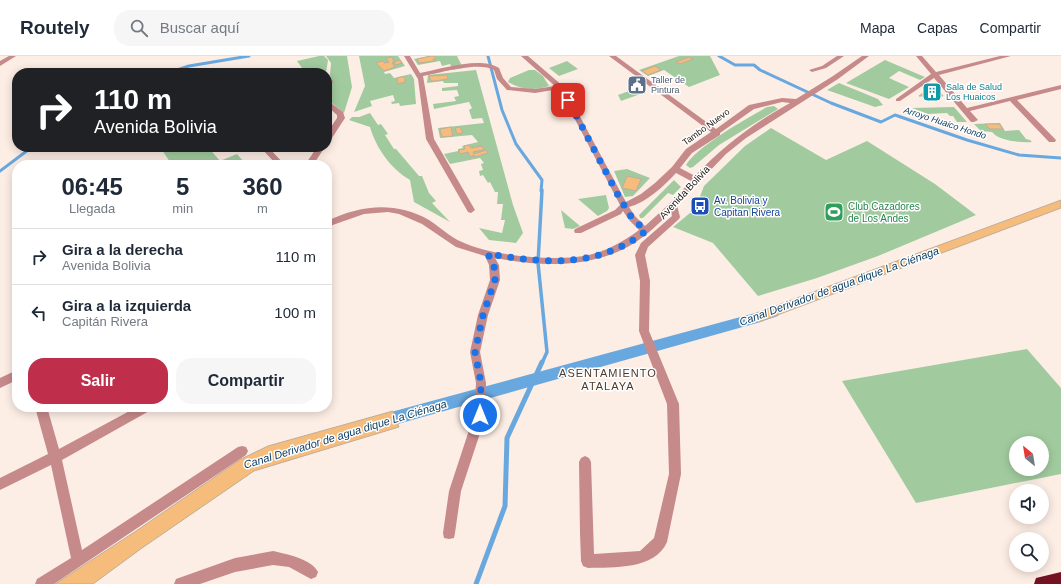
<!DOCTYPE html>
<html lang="es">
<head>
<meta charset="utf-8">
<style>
	:root { --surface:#fff; --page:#f6f6f7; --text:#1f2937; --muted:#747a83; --line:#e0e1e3; --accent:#bf2e4a }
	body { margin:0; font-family:Arial,sans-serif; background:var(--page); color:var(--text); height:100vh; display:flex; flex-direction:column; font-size:15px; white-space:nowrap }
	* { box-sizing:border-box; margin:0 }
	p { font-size:13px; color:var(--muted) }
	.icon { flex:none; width:22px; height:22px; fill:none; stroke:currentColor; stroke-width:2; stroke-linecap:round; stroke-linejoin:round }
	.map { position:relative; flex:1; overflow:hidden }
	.side { position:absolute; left:12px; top:104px; width:320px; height:252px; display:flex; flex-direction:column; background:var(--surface); border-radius:16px; box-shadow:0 2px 10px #0003 }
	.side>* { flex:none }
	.guide { position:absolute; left:12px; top:12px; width:320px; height:84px; border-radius:16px; box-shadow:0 2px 10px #0003; background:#202124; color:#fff; overflow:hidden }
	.needle { width:26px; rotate:330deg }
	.fabs { position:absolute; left:1009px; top:380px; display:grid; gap:8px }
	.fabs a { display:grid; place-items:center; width:40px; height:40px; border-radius:50%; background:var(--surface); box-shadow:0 2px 10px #0003; font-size:20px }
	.pin { position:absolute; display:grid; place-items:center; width:34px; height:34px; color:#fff; margin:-17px; border-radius:8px; box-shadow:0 2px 6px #0006 }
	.me { position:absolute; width:44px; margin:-22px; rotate:0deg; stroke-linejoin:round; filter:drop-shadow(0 0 3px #0008) }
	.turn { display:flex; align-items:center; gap:14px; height:84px; padding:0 16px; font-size:18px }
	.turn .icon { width:52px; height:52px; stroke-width:2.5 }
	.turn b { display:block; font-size:28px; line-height:34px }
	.eta { display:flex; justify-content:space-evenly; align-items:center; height:68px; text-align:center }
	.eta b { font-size:24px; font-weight:700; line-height:28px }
	.cta { display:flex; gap:8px; margin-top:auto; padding:8px 16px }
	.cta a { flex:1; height:46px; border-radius:16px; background:var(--accent); color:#fff; font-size:16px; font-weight:700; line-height:46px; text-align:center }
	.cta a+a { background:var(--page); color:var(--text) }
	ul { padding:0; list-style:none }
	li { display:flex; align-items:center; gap:12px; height:56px; padding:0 16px; border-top:1px solid var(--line) }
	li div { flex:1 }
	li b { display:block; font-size:15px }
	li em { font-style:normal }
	header { display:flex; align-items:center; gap:24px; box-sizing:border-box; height:56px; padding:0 20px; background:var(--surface); border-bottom:1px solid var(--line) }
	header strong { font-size:19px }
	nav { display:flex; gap:22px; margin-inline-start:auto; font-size:14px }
	.search { width:280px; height:36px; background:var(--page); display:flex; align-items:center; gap:10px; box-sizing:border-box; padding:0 14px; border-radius:16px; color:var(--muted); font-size:15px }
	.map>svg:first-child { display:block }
	.green { fill:#a1cb9e; fill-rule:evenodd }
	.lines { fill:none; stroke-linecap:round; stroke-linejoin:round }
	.stream-far2 { stroke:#69a8df; stroke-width:3 }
	.stream-far1 { stroke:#69a8df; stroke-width:3.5 }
	.stream { stroke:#69a8df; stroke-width:5 }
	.canal { fill:#69a8df; fill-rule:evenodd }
	.building { fill:#f5bc7c; stroke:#bfad99 }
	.minor { fill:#c68a8a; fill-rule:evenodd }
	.highway { fill:#741222; fill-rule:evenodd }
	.route { stroke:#1a73e8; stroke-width:7; stroke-dasharray:0 12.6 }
	.labels { text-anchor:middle; stroke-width:3; stroke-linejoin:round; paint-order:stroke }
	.far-service-label { font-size:9px; fill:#4e5e75; stroke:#fff; text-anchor:start }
	.far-culture-label { font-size:9px; fill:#0d838f; stroke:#fff; text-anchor:start }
	.far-water-label { font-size:9px; font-style:italic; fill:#07395d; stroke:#fff }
	.far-street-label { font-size:9px; fill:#1c140e; stroke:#fff }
	.street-label { font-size:10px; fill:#1c140e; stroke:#fff }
	.transit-label { font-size:10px; fill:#164399; stroke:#fff; text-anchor:start }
	.leisure-label { font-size:10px; fill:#27864d; stroke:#fff; text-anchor:start }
	.water-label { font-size:11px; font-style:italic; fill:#07395d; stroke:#fff }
	.neighbourhood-label { font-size:11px; letter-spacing:1px; fill:#4e3a2d; stroke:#fff }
</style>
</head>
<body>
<header>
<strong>Routely</strong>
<div class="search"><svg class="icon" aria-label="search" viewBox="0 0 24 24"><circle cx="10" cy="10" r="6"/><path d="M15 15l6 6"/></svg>Buscar aquí</div>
<nav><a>Mapa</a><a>Capas</a><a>Compartir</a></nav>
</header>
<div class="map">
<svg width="1061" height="528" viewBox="0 0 1061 528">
	<rect width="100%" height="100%" fill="#fdeee5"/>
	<!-- green -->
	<g class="green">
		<polygon points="319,0 324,0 328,4 326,17 320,14 305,16 297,5"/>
		<polygon points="326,0 347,0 352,31 344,57 327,43 327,37 332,26 330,19 331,7"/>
		<polygon points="359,0 398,0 405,10 384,16 385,18 390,17 394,22 411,18 414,23 416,48 400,50 399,47 392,48 391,46 395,45 393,39 370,45 372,50 354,56 365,30"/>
		<polygon points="430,0 457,0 463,12 453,14 450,8 442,10 440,5 418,9 414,3"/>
		<polygon points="679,0 710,0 720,19 689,31 664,14 648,20 639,14"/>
		<polygon points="885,4 925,21 920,24 899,15 889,22 909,31 889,43 846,27"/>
		<polygon points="567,5 578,13 559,20 549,12"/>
		<polygon points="476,14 513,149 523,177 516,187 489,184 479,172 502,177 505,164 501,164 503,148 497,148 498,136 495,136 490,126 488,127 483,119 480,120 479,115 483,114 481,108 484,107 480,102 450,108 444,98 458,95 458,93 463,92 462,90 478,86 472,79 440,82 438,72 484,67 482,62 472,63 469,54 472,52 469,46 434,53 433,48 456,45 454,41 459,40 457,34 442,35 442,32 458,30 458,27 444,27 443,25 427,27 428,19"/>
		<path d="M529,14H535L543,20L549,30C535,35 521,34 508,26L510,22Z"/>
		<polygon points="839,27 878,43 883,49 875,51 827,34"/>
		<polygon points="640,31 646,36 621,45 618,39"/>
		<path d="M774,50L778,53L719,89L693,111L690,112L686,109C696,91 747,62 767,51Z"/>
		<polygon points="954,51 967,66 957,66 953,60 950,60 947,57 928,58 912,52"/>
		<path d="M370,57L378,69L381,68L388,78L385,79L394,93H396L419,120H422L429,137L436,145L432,147L450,166L414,146L410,124C391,113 376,92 370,71L349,64L352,61H359Z"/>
		<path d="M1000,67L1005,75L1019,74L1026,83L1030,84L1032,86C1021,87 999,85 992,76L981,75L974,68Z"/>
		<polygon points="771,72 826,104 867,85 935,128 976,159 878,200 817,222 758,240 713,187 673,171 690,157 703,155 709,148 699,143 704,130 745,90"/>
		<polygon points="160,91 208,91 220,105 237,98 243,105 233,109 172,109"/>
		<polygon points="627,113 650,122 633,140 625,141 614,115"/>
		<polygon points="674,124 681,131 673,139 668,137 643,162 640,162 639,159"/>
		<polygon points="606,139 609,152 607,155 598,160 578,143"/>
		<polygon points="561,154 580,170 573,173 565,172"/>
		<path d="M1027,293L1061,332V418L916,447L842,325ZM1016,387H1042V413H1016Z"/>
	</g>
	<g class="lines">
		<!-- stream-far2 -->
		<g class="stream-far2">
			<polyline points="488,0 502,54 516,88 542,124 541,135"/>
			<polyline points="719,0 735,9 754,9 760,14 831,47 881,66 895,59 967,84 1019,99 1061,102"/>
			<polyline points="168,17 189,10 249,0"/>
			<polyline points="0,115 32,91"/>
		</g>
		<!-- stream-far1 -->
		<polyline class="stream-far1" points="542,134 538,207 547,296 542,307"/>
		<!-- stream -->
		<polyline class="stream" points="476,528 505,450 507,382 542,306"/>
		<!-- canal -->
		<polygon class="canal" points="773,251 778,252 779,256 778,260 757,267 380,373 375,371 373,366 375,361 380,359 755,257"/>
	</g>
	<!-- building -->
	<g class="building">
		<polygon points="431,0 434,0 436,3 433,3 434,5 419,7 417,3"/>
		<polygon points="392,1 394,6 400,4 402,7 396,9 394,6 392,7 395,11 384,15 376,7 382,5 385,7 389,6 386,2"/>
		<polygon points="689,1 693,3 680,8 676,6"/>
		<polygon points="655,10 661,14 648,19 642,15"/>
		<polygon points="447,19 448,23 436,25 431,25 429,20"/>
		<polygon points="401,21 405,21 405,26 398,28 397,22"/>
		<polygon points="930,32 937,32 943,40 919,40"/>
		<polygon points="985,68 999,68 1003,73 990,73"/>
		<polygon points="451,71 453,80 442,81 440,73"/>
		<polygon points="460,71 463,77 457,78 455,72"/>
		<polygon points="469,89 471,92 482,90 484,94 473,96 474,98 486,94 488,97 475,101 474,99 470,101 468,96 460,98 459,94 465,93 464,90"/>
		<polygon points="627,120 641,123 636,135 622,132"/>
		<polygon points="1061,144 1061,152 759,266 754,258"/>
		<polygon points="393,355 399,371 254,415 142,492 93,528 55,528 136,475 241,403 268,390"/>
	</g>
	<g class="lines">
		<!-- minor -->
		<g class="minor">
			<polygon points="9,0 16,0 0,10 0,5"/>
			<path d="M404,0H410L420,17C442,13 480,0 499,12L503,22L511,31L535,33L555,30L521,0H528L564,31L626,146L641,138L655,127L672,111L686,93L711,76L609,0H616L716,73L749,49L782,42L796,43L833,20L862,0H869L838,23L746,82L726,98L677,149L680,161L679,163L648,191L645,199L650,225L649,275L679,348L681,418L667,486C655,514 613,511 588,512L583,510L581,505L580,477L579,406L581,402L585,400L589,402L591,406L594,498L640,495L654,482L669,418L667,348L639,275L640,225L635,199L641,187L672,160L671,156C659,167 648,178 636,186C594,213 542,211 495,202L499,209L500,224L488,259L480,296L486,327V359L461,435L455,477L454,482L449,483L444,482L443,477L449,435L474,359L476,327L470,296L478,259L490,224L489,209L485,200L456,191L422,168L399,158L388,156L364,158L327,171V165C361,149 395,145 429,164C440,171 450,181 462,186C490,200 553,205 584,200C605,196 623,186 639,174L629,164L623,155L621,158L581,177H575L574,175L575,173L615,154L620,149L559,33L535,37L507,34L497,23L494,14C479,5 440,17 423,20L434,83L475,154L471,157L468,156L426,83L418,23ZM782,46L790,47C754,67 723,90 695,120L680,112L692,97L720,79V77L754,53ZM676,117L691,125L667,150L645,170L635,160L629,151C647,146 664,130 676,117Z"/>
			<polygon points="837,0 844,0 826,12 812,16 809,14 822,10"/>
			<polygon points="916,0 922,0 936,16 1000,0 1011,0 939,19 967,52 1061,29 1061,33 1017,44 1056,84 1055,86 1049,86 1010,45 970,55 978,64 974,66 971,66 934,22 900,45 896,45 896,43 931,18"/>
			<polygon points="320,13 325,17 305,17 306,16"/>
			<polygon points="327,18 329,19 333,25 330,33 327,35"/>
			<polygon points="327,44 343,56 345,62 330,85 327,85 327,77 337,62 337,59 327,50"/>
			<polygon points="260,91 268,91 285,109 277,109"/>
			<polygon points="317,91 325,91 313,109 305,109"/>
			<polygon points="17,314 17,324 0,332 0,322"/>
			<polygon points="35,351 47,351 59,393 137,351 153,351 151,354 62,404 82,494 238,391 242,390 246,391 248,395 246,399 54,528 35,528 37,523 71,502 51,409 0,434 0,422 48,398"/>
			<path d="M273,495C286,498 312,503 318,516L316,521L311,523L289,511L273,509L235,516L200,528H174L176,523L235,502Z"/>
		</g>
		<!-- highway -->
		<polygon class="highway" points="1061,516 1061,528 1034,528 1036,522"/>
	</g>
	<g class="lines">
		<!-- route -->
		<path class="route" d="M480,359L481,327L475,296L483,259L495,224L494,209L488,198C545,207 597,213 646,175L632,162L619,141L568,44"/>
	</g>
	<!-- icons -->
	<defs>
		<symbol id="civic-square" viewBox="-11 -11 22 22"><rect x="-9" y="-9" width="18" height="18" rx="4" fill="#5c6f8a" stroke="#fff"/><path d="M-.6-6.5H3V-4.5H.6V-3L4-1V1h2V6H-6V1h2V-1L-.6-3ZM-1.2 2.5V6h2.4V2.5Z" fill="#fff"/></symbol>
		<symbol id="building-square" viewBox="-11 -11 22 22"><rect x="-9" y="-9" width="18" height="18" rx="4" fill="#0f9aa8" stroke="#fff"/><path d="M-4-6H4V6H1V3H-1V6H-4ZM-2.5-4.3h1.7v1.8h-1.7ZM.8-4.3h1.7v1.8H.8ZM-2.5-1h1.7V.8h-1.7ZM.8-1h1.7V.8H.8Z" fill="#fff"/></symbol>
		<symbol id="bus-square" viewBox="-11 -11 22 22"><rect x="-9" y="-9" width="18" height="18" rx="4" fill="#1a4fb4" stroke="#fff"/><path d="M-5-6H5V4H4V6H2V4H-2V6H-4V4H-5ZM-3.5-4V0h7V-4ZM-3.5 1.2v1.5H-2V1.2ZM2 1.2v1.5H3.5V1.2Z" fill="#fff"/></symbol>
		<symbol id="stadium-square" viewBox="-11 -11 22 22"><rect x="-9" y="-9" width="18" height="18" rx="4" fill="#2e9e5b" stroke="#fff"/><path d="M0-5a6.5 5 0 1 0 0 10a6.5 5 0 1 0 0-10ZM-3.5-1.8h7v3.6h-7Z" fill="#fff"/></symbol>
	</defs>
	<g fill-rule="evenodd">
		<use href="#civic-square" x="626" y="18" width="22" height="22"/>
		<use href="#building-square" x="921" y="25" width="22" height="22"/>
		<use href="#bus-square" x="689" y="139" width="22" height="22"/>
		<use href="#stadium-square" x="823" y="145" width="22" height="22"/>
	</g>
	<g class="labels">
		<!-- far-service labels -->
		<g class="far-service-label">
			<text x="651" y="27">Taller de<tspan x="651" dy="10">Pintura</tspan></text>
		</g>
		<!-- far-culture labels -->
		<g class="far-culture-label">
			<text x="946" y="34">Sala de Salud<tspan x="946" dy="10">Los Huaicos</tspan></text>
		</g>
		<!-- far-water labels -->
		<g class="far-water-label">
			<text transform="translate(945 67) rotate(18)" y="3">Arroyo Huaico Hondo</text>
		</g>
		<!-- far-street labels -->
		<g class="far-street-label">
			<text transform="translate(706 71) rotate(-36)" y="3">Tambo Nuevo</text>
		</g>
		<!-- street labels -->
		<g class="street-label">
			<text transform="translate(684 136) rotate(-47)" y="4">Avenida Bolivia</text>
		</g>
		<!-- transit labels -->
		<g class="transit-label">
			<text x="714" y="148">Av. Bolivia y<tspan x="714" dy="12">Capitan Rivera</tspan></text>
		</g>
		<!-- leisure labels -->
		<g class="leisure-label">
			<text x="848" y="154">Club Cazadores<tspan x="848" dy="12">de Los Andes</tspan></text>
		</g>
		<!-- water labels -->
		<g class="water-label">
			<text transform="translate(839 230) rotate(-20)" y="4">Canal Derivador de agua dique La Ciénaga</text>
			<text transform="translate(345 378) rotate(-17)" y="4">Canal Derivador de agua dique La Ciénaga</text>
		</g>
		<!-- neighbourhood labels -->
		<g class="neighbourhood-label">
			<text x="608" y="321">ASENTAMIENTO<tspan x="608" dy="13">ATALAYA</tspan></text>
		</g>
	</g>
</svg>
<div class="fabs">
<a><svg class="needle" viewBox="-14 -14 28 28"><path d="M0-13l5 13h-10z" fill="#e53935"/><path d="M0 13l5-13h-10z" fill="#747a83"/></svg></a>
<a><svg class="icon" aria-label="sound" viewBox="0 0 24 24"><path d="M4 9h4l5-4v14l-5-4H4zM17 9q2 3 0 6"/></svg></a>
<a><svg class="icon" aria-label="search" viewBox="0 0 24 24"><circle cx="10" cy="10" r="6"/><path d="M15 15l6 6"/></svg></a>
</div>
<div class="pin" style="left:568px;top:44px;background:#d93025"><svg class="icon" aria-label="arrive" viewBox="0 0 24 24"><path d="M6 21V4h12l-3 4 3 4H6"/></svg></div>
<svg class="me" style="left:480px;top:359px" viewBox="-20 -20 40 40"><circle r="17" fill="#1a73e8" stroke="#fff" stroke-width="3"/><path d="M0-11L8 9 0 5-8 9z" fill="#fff"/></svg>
<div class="guide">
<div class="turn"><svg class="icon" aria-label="right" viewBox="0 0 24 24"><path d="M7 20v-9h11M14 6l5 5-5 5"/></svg><div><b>110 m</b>Avenida Bolivia</div></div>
</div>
<section class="side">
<div class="eta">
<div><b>06:45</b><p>Llegada</p></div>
<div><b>5</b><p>min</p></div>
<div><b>360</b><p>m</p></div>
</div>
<ul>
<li><svg class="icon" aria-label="right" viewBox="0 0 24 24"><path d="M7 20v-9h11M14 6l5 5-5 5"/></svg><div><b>Gira a la derecha</b><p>Avenida Bolivia</p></div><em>110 m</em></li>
<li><svg class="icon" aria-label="left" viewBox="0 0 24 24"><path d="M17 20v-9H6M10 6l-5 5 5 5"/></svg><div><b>Gira a la izquierda</b><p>Capitán Rivera</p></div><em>100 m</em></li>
</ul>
<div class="cta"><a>Salir</a><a>Compartir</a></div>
</section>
</div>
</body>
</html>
